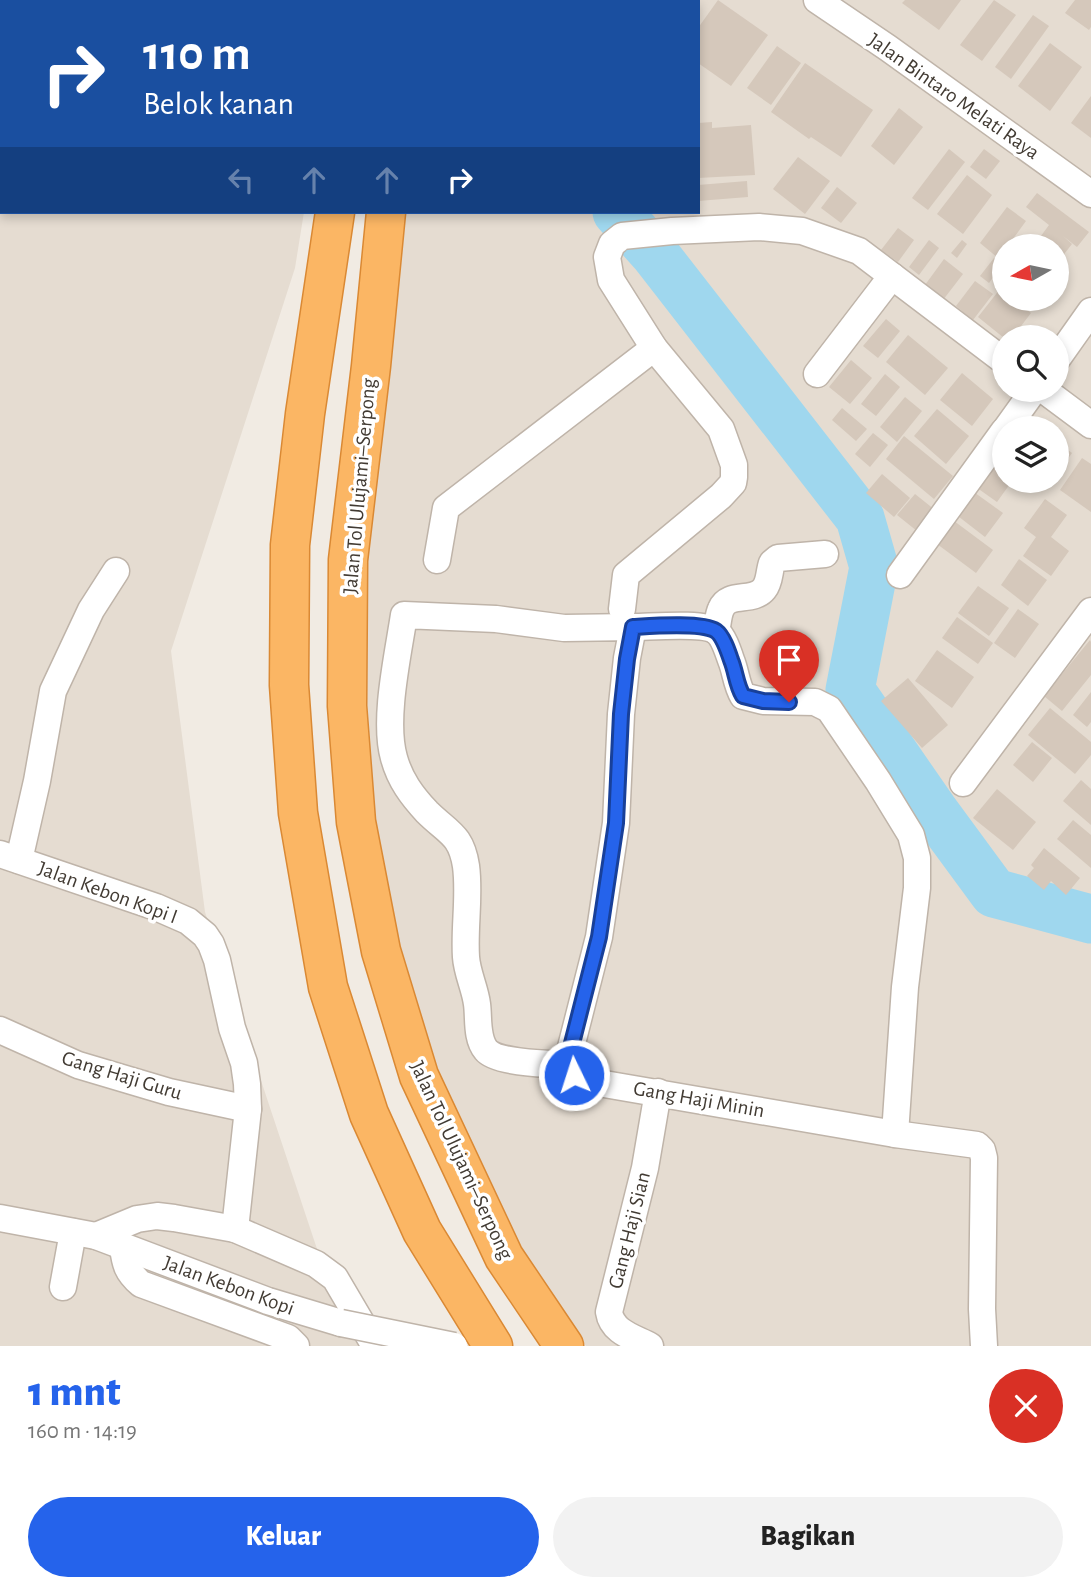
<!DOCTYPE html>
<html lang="id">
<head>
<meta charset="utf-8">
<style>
	:root { --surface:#fff; --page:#f2f2f2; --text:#222; --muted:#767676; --accent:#2563eb }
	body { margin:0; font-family:"Alegreya Sans",sans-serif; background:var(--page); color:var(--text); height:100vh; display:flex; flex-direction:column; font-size:26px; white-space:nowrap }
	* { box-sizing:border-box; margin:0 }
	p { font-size:23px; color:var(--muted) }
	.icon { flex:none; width:38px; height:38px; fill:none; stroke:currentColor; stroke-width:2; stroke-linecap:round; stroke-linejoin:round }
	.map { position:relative; height:1346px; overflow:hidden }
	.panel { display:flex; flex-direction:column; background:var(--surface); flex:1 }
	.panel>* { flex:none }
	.guide { position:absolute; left:0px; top:0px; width:700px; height:214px; box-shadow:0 4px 10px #0003; background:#1a4fa0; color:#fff; overflow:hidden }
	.needle { width:46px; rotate:261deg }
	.tools { position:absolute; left:992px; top:234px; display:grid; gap:14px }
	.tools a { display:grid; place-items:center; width:77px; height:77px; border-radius:50%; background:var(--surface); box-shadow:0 4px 10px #0003; font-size:35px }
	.pin { position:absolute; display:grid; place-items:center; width:60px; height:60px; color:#fff; margin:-72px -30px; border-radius:50% 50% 50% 0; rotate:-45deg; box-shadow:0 0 7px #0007 }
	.pin .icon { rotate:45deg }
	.me { position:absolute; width:77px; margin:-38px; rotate:356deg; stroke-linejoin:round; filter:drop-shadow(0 0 5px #0008) }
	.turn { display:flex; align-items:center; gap:24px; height:147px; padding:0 28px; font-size:32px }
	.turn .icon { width:91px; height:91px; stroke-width:2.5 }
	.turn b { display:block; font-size:49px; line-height:60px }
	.lanes { display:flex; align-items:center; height:66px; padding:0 28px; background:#0003; justify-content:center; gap:35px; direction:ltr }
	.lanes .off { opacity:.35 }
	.round { display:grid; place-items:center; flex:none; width:74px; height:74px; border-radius:37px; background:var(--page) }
	.head { display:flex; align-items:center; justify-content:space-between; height:119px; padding:0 28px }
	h1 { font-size:42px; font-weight:800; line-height:52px; color:var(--accent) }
	.primary-button { display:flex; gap:14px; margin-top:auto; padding:14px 28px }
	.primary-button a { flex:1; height:80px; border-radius:42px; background:var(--accent); color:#fff; font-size:28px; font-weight:800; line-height:80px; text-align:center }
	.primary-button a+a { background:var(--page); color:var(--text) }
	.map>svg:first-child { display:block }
	.residential { fill:#e5dcd1; fill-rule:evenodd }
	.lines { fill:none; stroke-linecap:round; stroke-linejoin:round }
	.river { stroke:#9fd7ee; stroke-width:49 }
	.building { fill:#d5c8bb }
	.minor-casing { stroke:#bfb4a9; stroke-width:29 }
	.motorway-casing { stroke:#da8934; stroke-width:41 }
	.minor { stroke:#fff; stroke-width:26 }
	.motorway { stroke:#fbb664; stroke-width:38 }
	.minor-bridge-casing { stroke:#bfb4a9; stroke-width:29; stroke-linecap:butt }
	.minor-bridge { stroke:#fff; stroke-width:26 }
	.route-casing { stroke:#184099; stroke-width:18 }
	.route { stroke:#2563eb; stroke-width:12 }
	.labels { text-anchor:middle; stroke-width:7; stroke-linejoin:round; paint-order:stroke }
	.street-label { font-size:21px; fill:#423b33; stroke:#fff }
</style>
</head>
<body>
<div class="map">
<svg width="1091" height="1346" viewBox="0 0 1091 1346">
	<rect width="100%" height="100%" fill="#f1ebe3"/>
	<!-- residential -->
	<g class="residential">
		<polygon points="0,0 330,0 330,2 2,2 2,212 304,212 295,268 171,651 205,912 323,1267 375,1346 0,1346"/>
		<path d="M423,0H1091V1346H586L537,1282L428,1062L361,800L365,527L400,212H698V2H423ZM1004,247H1057V299H1004ZM1004,338H1057V390H1004ZM1004,429H1057V481H1004Z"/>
	</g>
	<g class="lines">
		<!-- river -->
		<polyline class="river" points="617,212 654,253 860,518 874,567 850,690 933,810 994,893 1091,919"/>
	</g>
	<!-- building -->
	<g class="building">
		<polygon points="718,0 768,35 731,86 698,63 698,28"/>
		<polygon points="905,0 961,0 939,30 902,3"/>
		<polygon points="994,0 1016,15 982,61 960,45"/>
		<polygon points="1075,0 1091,0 1091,27 1089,30 1065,13"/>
		<polygon points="1033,15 1049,26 1011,79 995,67"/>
		<polygon points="1050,43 1082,67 1050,111 1018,86"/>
		<polygon points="777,46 801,63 771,105 747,88"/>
		<polygon points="805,63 873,110 841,157 811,137 809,139 771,112"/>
		<polygon points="1091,96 1091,138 1071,123"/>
		<polygon points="899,108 923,127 894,165 871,146"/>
		<polygon points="712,122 712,128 751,125 755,175 698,178 698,123"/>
		<polygon points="949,149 965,162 928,210 912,198"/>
		<polygon points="984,149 1000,161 986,179 970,167"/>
		<polygon points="798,157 830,181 805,214 773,189"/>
		<polygon points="967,175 992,195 963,234 937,214"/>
		<polygon points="747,181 748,197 698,201 698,185"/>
		<polygon points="837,187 857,203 841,223 821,208"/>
		<polygon points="1037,193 1089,232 1077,247 1063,236 1072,244 1061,258 1057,255 1057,247 1047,247 1038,240 1049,225 1026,207"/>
		<polygon points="1007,207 1026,221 1007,247 1004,247 1004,250 998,258 980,243"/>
		<polygon points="898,228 914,240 898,262 881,250"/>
		<polygon points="929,240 939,248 919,275 909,267"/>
		<polygon points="962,240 967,244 957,258 951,253"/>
		<polygon points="994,258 1003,264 989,283 980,276"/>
		<polygon points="944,259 963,274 943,300 925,285"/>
		<polygon points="975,281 993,294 973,320 956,306"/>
		<polygon points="1000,289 1004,292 1004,299 1014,299 1031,313 1012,338 1004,338 978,317"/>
		<polygon points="886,319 900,331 878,358 863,346"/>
		<polygon points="908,335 948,368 925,395 886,362"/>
		<polygon points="851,360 872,378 850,404 829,387"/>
		<polygon points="962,373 993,399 972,426 940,400"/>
		<polygon points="885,374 900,387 876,416 861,404"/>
		<polygon points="905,397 922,411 897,442 880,427"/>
		<polygon points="842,408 867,429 856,441 832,420"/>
		<polygon points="937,409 969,436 946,464 914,436"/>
		<polygon points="873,433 888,445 870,467 855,454"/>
		<polygon points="904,436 953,476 934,499 886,459"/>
		<polygon points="1004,441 1004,481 1012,481 997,502 973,485"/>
		<polygon points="1057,442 1072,453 1057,474"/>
		<polygon points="1082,458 1091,464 1091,512 1060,490"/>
		<polygon points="882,474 910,498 894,517 866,493"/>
		<polygon points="971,490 1003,513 985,537 954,513"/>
		<polygon points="915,494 935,510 917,531 897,515"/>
		<polygon points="1045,499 1067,515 1051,537 1069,551 1051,576 1023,556 1036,537 1024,528"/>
		<polygon points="950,518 993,550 976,573 933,541"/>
		<polygon points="1019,559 1047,580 1028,606 1001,585"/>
		<polygon points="978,586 1009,608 989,636 958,613"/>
		<polygon points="1018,609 1039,624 1015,658 994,643"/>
		<polygon points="957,617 993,643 978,664 942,638"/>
		<polygon points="1090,640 1091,642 1091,675 1062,711 1044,696"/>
		<polygon points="937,650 974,677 952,708 915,681"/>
		<polygon points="908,678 948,725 922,748 881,701"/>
		<polygon points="1091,692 1091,722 1087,727 1073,715"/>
		<polygon points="1050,708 1091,742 1091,755 1075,774 1028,735"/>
		<polygon points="1032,742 1052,758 1033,782 1013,765"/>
		<polygon points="1081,780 1091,789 1091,825 1063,801"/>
		<polygon points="997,789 1036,822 1013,850 973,818"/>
		<polygon points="1073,820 1091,835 1091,868 1057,839"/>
		<polygon points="1044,848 1080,878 1066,895 1051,881 1044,890 1027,876 1034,868 1031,865"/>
	</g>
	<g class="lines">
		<defs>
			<g id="minor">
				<polyline points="817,0 888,48 1091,194"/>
				<polyline points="593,2 595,0"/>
				<polyline points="1057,359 1091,311"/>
				<polyline points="817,374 892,276"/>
				<polyline points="1044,390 1091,425"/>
				<polyline points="1006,429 1034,390"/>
				<polyline points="437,560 446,508 654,348"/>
				<polyline points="900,575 1004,431"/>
				<polyline points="622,609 626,575 721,496 733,483 734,477 734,465 721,429 654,348 611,280 607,257 612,244 622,236 672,231 759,227 802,231 859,251 1004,361"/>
				<path d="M633,627C651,627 703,622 716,631C723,636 728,651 731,660C736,672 736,684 743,696L763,701L815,702L829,709L878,781L911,835L917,858V888L905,987L895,1134"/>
				<path d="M716,631C718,624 718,615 721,609C728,591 753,603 764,589C770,582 769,571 772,563L778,558L825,554"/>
				<polyline points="963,783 1091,611"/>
				<polyline points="0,854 156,907 188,921 205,935 211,944 217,960 232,1028 244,1063 247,1084 248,1109 235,1229"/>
				<polyline points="19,860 37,781 53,691 91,610 116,571"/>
				<polyline points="0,1030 78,1065 169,1092 248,1109"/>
				<path d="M568,1065C551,1064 496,1063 486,1050C476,1038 479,1018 477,1004C475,988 467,973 466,957C464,927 470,896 466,866C461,834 448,833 427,812C412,796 400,780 394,758C383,720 398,655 404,615L496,619L564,628L633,627L627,658L621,714L616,823L599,937L568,1059L571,1072L581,1080L895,1134L977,1145L982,1150L984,1158L982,1309L984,1346"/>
				<polyline points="0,1218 96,1236 268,1301 341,1323"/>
				<polyline points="96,1236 137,1219 157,1216 174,1218 235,1229 316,1264 335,1278 375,1346"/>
				<path d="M123,1247C125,1264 127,1272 141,1284L288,1338L296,1346"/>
				<polyline points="63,1287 73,1232"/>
				<path d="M650,1346C633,1337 612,1332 609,1312L645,1168L658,1092"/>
			</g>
			<g id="motorway">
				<polyline points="356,2 356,0"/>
				<polyline points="402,2 402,0"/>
				<polyline points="335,212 305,414 290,545 289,685 298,813 328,987 369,1114 422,1231 493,1346"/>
				<polyline points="386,212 371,366 348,560 347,706 356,822 381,951 419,1076 504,1257 564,1346"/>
			</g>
		</defs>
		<!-- minor casing -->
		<use href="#minor" class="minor-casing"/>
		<!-- motorway casing -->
		<use href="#motorway" class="motorway-casing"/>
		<!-- minor -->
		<use href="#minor" class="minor"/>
		<!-- motorway -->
		<use href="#motorway" class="motorway"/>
		<defs>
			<polyline id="minor-bridge" points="341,1323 454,1346"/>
		</defs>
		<!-- minor-bridge casing -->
		<use href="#minor-bridge" class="minor-bridge-casing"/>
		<!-- minor-bridge -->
		<use href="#minor-bridge" class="minor-bridge"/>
	</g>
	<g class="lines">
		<defs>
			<path id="route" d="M574,1075L570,1072L568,1059L599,937L616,823L621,714L627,659L633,627C651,626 702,622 716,631C723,636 728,651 731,660C736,672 736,684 743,696L763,701L789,702"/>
		</defs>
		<!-- route casing -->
		<use href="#route" class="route-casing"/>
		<!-- route -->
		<use href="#route" class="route"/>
	</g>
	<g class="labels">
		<!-- street labels -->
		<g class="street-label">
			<text transform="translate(954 96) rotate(35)" y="7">Jalan Bintaro Melati Raya</text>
			<text transform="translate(359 486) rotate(-85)" y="7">Jalan Tol Ulujami–Serpong</text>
			<text transform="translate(108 892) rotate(20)" y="7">Jalan Kebon Kopi I</text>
			<text transform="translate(122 1075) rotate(17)" y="7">Gang Haji Guru</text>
			<text transform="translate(699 1099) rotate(10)" y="7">Gang Haji Minin</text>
			<text transform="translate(462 1160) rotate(65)" y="7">Jalan Tol Ulujami–Serpong</text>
			<text transform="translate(629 1230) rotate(-76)" y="7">Gang Haji Sian</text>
			<text transform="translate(229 1285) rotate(20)" y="7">Jalan Kebon Kopi</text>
		</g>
	</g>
</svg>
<div class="tools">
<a><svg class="needle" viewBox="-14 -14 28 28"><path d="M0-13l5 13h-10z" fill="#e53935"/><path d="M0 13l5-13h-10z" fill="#767676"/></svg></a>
<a><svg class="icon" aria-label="search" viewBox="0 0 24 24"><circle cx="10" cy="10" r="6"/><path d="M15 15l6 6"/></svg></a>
<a><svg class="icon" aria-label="layers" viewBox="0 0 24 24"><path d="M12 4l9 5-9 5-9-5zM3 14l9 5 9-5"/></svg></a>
</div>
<div class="pin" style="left:789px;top:702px;background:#d93025"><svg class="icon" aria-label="arrive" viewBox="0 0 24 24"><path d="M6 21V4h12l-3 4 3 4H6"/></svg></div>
<svg class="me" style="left:574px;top:1075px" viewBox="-20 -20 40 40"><circle r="17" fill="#2563eb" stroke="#fff" stroke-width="3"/><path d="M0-11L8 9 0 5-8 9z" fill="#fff"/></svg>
<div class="guide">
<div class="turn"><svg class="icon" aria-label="right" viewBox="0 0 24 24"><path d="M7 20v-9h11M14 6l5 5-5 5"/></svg><div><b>110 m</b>Belok kanan</div></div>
<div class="lanes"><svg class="icon off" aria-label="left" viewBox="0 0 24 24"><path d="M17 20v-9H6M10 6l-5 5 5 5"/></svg><svg class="icon off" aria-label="ahead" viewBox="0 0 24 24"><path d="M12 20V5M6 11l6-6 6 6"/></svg><svg class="icon off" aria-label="ahead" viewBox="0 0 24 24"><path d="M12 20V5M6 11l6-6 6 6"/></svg><svg class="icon" aria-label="right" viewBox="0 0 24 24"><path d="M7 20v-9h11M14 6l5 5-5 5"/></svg></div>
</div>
</div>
<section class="panel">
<div class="head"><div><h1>1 mnt</h1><p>160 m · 14:19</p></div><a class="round" style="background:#d93025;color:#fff"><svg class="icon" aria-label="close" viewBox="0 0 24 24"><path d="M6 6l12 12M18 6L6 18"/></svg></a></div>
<div class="primary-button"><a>Keluar</a><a>Bagikan</a></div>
</section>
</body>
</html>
